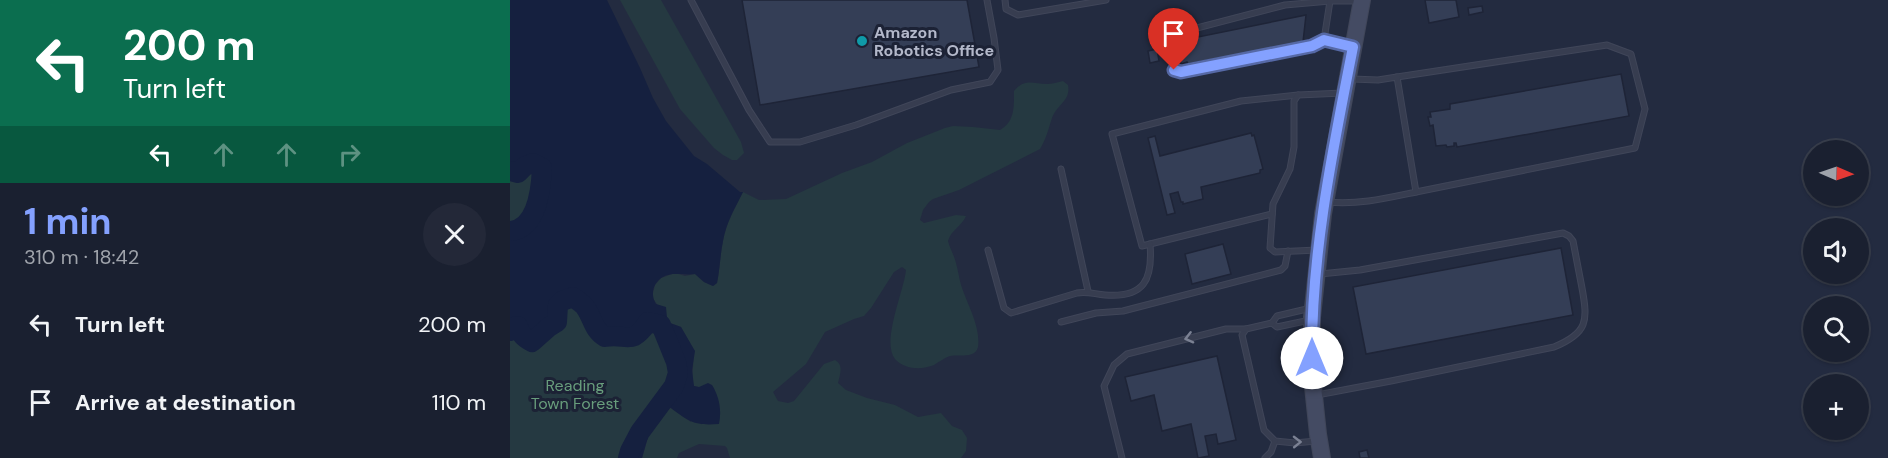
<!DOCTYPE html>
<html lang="en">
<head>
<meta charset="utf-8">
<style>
	:root { --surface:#1a2030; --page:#232838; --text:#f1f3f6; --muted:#9fa3ab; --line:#383e4c; --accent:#84a1ff }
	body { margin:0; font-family:"DM Sans",sans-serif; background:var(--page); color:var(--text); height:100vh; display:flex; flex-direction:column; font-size:22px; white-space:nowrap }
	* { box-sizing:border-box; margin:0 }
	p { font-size:20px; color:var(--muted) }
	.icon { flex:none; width:33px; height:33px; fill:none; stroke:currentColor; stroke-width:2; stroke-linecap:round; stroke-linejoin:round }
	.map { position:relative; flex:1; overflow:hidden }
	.side { display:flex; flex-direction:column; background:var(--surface); width:510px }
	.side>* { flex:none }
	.hud { background:#0b6e4f; color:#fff; overflow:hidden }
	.needle { width:39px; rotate:92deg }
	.buttons { position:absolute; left:1293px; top:140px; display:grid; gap:12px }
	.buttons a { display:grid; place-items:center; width:66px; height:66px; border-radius:50%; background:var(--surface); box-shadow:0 2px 4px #0004,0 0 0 2px var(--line); font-size:30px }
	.pin { position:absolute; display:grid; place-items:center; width:51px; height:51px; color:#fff; margin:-62px -26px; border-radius:50% 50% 50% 0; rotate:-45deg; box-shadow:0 0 6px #0007 }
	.pin .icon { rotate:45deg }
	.me { position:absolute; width:66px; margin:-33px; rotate:0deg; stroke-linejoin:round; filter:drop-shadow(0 0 4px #0008) }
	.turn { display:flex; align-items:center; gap:21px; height:126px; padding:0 24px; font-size:27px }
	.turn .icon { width:78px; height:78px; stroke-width:2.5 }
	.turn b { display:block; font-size:42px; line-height:51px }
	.lanes { display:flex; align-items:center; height:57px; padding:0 24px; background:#0003; justify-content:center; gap:30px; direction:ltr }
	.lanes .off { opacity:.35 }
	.round { display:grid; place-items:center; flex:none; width:63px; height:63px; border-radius:32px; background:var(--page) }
	.summary { display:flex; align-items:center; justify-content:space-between; height:102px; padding:0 24px }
	h1 { font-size:36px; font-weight:700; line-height:45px; color:var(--accent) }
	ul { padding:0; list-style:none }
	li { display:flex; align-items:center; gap:18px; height:78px; padding:0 24px }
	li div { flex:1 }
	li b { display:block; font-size:22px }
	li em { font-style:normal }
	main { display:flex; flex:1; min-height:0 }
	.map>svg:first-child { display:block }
	.green { fill:#253941 }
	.water { fill:#15203f }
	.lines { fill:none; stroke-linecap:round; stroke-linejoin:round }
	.river { stroke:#15203f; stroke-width:20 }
	.building { fill:#343e56; stroke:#1e2437; stroke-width:1.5 }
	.lane-casing { stroke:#404659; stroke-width:7 }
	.secondary-casing { stroke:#404659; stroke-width:18 }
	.lane { stroke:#373d50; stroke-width:5 }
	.secondary { stroke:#444b63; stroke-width:16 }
	.oneway { stroke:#7b8193 }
	.route-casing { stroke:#5669a6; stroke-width:15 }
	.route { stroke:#84a1ff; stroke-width:10 }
	.culture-dot { fill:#0f9aa8; stroke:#1c2235; stroke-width:2 }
	.labels { text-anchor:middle; stroke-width:6; stroke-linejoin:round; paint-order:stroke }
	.poi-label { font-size:16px; font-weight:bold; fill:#b3b8ca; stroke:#1c2235; text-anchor:start }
	.park-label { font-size:16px; fill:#689d7c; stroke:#1c2235 }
</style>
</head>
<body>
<main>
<section class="side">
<div class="hud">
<div class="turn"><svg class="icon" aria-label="left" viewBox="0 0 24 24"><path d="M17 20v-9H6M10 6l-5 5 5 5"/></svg><div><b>200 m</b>Turn left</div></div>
<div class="lanes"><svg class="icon" aria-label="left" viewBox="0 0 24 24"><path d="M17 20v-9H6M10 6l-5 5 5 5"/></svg><svg class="icon off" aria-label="ahead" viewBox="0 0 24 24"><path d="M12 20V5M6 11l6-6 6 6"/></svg><svg class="icon off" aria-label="ahead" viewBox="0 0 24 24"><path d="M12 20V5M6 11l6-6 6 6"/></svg><svg class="icon off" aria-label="right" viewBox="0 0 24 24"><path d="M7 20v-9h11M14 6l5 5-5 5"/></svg></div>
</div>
<div class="summary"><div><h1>1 min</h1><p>310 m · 18:42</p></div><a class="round"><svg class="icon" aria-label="close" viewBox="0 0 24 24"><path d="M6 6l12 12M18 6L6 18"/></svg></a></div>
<ul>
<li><svg class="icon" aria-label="left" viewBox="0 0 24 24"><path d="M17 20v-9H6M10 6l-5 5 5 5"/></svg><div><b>Turn left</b></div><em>200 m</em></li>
<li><svg class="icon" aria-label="arrive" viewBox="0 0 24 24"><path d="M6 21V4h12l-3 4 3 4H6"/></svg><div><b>Arrive at destination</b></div><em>110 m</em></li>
</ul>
</section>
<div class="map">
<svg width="1378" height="458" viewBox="0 0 1378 458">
	<rect width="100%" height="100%" fill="#232b40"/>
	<!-- green -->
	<g class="green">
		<polygon points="110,0 151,0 231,142 234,153 227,160 222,160 213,155 204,148 170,109"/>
		<path d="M553,81L558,85C561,101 547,104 542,118C538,130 537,137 530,149L449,190L423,199L419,202L413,210L410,220L414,223L446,215L456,216C452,226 441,230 438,241C440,249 444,255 446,263C448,270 449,278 451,285C457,304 471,327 468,347C465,359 449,354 440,356C434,358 429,362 424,365C412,370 395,370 385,359C371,342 394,291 396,270L392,267L384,272L361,308L354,316L344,319L315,332L296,364L263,392L268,401L278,403L284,401L314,364L325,360C334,365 330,374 328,383L336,390L357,398L385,405L408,417L431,413L442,426L452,430L457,438L456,451L451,458H220L217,448L215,446L189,444L169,453L167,458H132L140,430L147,422L153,407L158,406L181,422L188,387L184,386L182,382L184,351L171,327L160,323L142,297L145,285L151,278L165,273L175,276L185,274L194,282L203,286L207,283C210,269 210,255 213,241C216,223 225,208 233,192L249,200L276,199L332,173L362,162L397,143L435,128L443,126L463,127L490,130C505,122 504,106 504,91C515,78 523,84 537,84C542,84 548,82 553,81Z"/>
		<path d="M23,163L32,168C31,189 27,229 0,231V171L8,173L15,166Z"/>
		<polygon points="63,297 75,307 82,324 90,334 95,337 131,333 138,322 151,325 166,362 168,373 164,386 130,432 120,451 118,458 0,458 0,331 2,327 8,326 32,334 39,327 47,322 48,305 52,301"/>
	</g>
	<!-- water -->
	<path class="water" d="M0,0H97L130,68L143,98L156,121L184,156L197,164L230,192H233C225,208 216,223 213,241C210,255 210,269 207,283L203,286L194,282L185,274C178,275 173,274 166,274C149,273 137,289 146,304L156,307L157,318L160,323L171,327L185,351L182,370L184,386L189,387L198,383L202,385C209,396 212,410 209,424C182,426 179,421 158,406L153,407L147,422L140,430L132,458H118L120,451C129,434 169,382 168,369C168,358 156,336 151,325L138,322C121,347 118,333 95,337C83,330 83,318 75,307C73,304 67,300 63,297L52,301L48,305L47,322L39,327L22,342C15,338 11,335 8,327H2L0,331V231C26,229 31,189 32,168L23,163L15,166L8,173L0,171Z"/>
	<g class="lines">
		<!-- river -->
		<g class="river">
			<path d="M0,171L8,173L15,166L23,163L32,168C31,189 27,229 0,231"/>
			<path d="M0,331L2,327L8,326C10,335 15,338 22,342L39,327L47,322L48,305L52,301L63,297C67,300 73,304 75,307C83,318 83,330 95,337C118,333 121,347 138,322L151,325L166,362L168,373L164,386L130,432L120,451L118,458"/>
		</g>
	</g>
	<!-- building -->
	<g class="building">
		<polygon points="232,0 457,0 469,67 250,105"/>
		<polygon points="915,0 946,0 949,17 919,23"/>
		<polygon points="972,6 973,12 959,15 958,8"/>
		<polygon points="796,15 793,42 678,64 677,62 671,64 667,44 673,43 673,40"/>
		<polygon points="647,49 649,61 640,63 638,51"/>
		<polygon points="1111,74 1119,116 947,147 946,143 944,143 944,146 937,147 936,145 926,146 923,125 920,126 918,117 921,117 920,112 940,109 940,104"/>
		<polygon points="741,133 742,136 744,135 753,169 750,170 750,173 691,187 693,199 673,204 673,202 671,202 668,192 660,194 665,213 657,215 638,138 645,136 650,156"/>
		<polygon points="713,244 721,274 682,284 675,254"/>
		<polygon points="1051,248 1063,315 856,354 843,287"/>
		<polygon points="707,356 726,440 708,444 706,434 695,436 699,456 688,458 681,424 652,431 644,395 621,401 615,377"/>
		<polygon points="857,450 859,458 850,458 849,452"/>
	</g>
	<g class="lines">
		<defs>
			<g id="lane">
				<polyline points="181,0 239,110 260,142 290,142 346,125 441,90 480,82 488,70 484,38 477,0"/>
				<polyline points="495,0 496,9 508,15 596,0"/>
				<polyline points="814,40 802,46 671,72 665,70 662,39 664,34 775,5 820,1"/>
				<polyline points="840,46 814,40 820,1 850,1"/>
				<polyline points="887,77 1097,45 1121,54 1135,109 1125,148 906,192"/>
				<polyline points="551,169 578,291"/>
				<path d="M818,202C848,205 877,198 906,192L887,77L868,80L842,79"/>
				<polyline points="762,214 632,246 602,134 731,101 788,95"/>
				<path d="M478,250L494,308L501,313L567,293C577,291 584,294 595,295C634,298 643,280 640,244"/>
				<polyline points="807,250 765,252 760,248 763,204 780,169 784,147 784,101 788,95 833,93"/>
				<polyline points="800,320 767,327 762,323 767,316 801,308"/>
				<polyline points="551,322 586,313 613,311 771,270 775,266 778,251"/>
				<polyline points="762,323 736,329 732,335 754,430 765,441 785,443 806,441"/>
				<path d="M807,395L881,381L1044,347C1078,333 1078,321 1072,288C1069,272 1066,257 1063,241L1059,236L1053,233L850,270L810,274"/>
				<polyline points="612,458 594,386 604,365 617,354 716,329 736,329"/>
				<polyline points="755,458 761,452 765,441"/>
			</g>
			<polyline id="secondary" points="812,458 808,434 802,377 802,317 813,214 852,0"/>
		</defs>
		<!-- lane casing -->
		<use href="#lane" class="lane-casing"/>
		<!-- secondary casing -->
		<use href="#secondary" class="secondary-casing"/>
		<!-- lane -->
		<use href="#lane" class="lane"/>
		<!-- secondary -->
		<use href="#secondary" class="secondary"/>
	</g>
	<!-- one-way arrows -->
	<defs><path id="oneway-chevron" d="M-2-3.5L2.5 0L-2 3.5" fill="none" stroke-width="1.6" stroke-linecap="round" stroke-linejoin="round" transform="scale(1.5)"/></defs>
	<g class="oneway">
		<use href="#oneway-chevron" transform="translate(679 338) rotate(166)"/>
		<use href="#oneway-chevron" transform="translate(787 442) rotate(-1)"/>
	</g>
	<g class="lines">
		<defs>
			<path id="route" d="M664,70L671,72L802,46L814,40L843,47C823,149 801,253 802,358"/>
		</defs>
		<!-- route casing -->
		<use href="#route" class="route-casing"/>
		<!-- route -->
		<use href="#route" class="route"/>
	</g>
	<!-- markers -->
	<circle class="culture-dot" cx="352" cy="41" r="6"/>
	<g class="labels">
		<!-- poi labels -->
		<g class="poi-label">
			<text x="364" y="38">Amazon<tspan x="364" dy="18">Robotics Office</tspan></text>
		</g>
		<!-- park labels -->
		<g class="park-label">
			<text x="65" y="391">Reading<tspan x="65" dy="18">Town Forest</tspan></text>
		</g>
	</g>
</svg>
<div class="buttons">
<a><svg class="needle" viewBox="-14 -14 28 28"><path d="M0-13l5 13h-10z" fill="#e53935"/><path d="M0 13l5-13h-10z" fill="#9fa3ab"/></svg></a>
<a><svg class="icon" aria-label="sound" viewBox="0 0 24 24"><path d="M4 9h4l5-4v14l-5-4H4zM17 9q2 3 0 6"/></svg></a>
<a><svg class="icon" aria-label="search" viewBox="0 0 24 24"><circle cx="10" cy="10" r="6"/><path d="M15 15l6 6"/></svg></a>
<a>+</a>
</div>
<div class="pin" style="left:664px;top:70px;background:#d93025"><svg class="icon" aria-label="arrive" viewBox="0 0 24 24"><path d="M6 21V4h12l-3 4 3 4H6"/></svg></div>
<svg class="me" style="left:802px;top:358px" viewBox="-20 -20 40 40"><circle r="19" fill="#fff"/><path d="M0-13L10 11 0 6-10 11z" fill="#84a1ff"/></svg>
</div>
</main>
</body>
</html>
